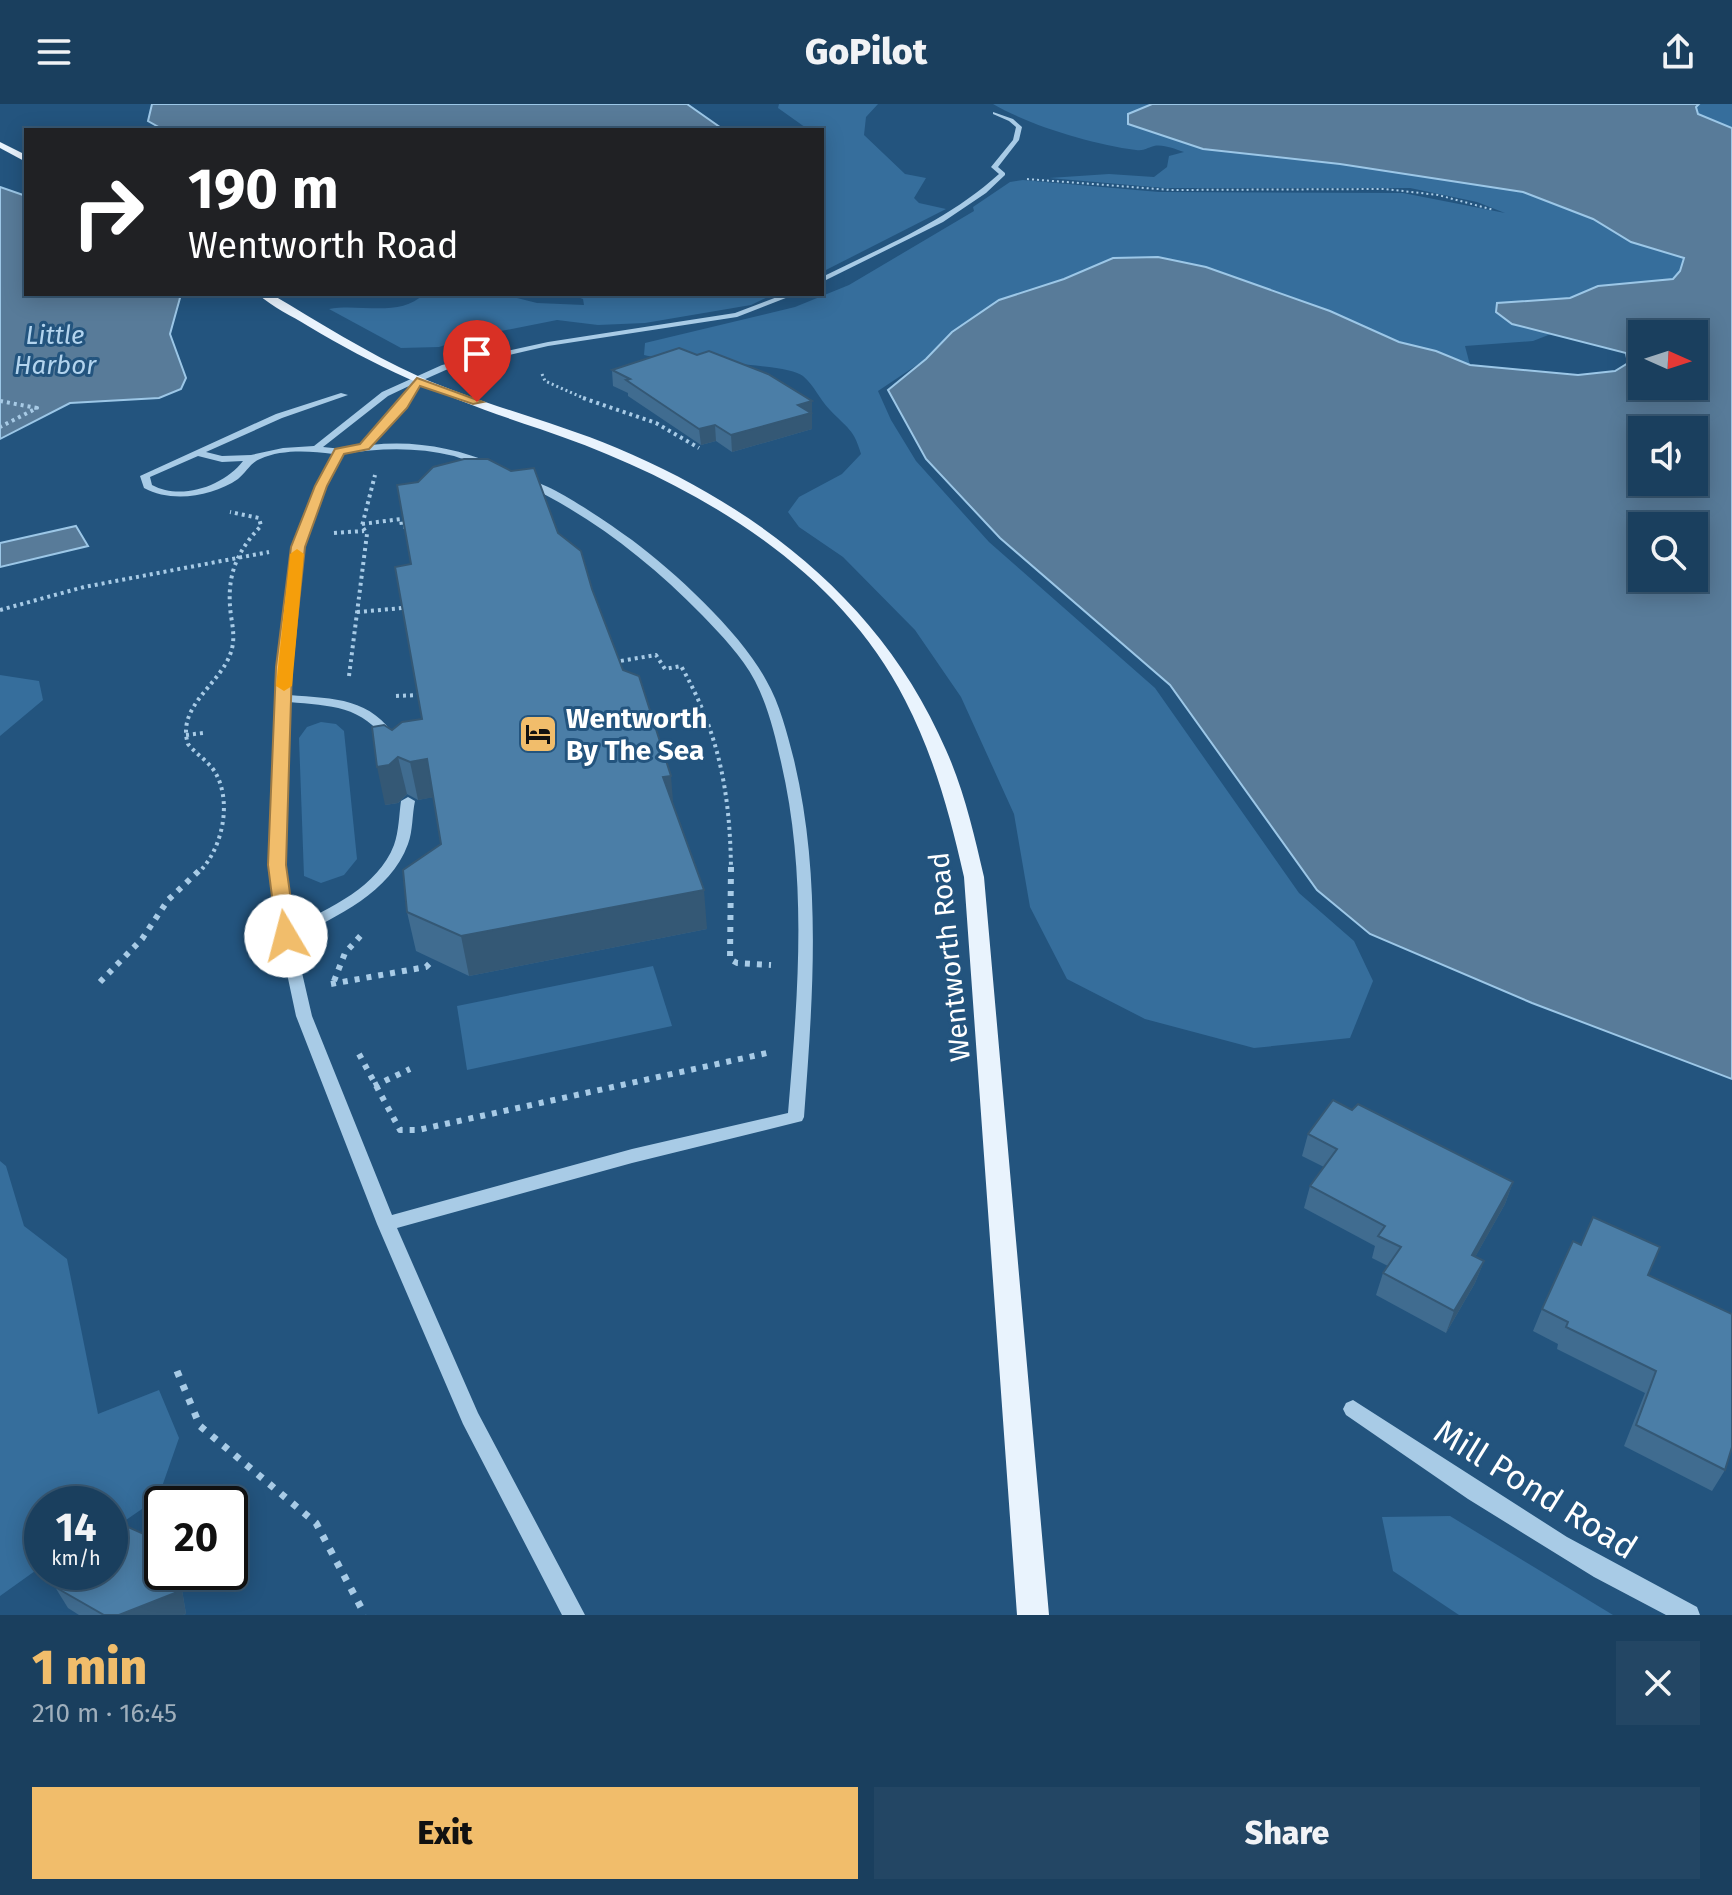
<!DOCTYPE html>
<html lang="en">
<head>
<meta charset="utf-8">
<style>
	:root { --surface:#1a3f5e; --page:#234664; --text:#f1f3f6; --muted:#9fafbc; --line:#385873; --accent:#f1bd6b }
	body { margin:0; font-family:"Fira Sans",sans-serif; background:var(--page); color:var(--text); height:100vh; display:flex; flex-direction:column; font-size:30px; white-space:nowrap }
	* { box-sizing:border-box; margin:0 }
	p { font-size:26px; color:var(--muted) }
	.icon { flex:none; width:44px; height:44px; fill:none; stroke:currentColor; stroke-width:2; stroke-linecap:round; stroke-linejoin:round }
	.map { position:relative; height:1511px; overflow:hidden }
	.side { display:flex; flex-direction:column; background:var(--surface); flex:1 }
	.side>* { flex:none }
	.guide { position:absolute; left:24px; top:24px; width:800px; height:168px; border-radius:0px; box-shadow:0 4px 20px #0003,0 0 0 2px var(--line); background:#202124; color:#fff; overflow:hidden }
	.needle { width:52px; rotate:93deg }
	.tools { position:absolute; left:1628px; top:216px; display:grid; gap:16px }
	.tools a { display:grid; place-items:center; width:80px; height:80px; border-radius:0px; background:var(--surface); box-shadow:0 4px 20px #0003,0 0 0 2px var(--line); font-size:40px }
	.speed { position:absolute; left:24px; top:1382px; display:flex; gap:16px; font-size:40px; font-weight:700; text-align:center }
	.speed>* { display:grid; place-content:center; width:104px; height:104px; border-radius:50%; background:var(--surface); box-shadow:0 4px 20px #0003,0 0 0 2px var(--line); line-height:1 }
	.speed small { font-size:20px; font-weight:400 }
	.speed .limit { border:4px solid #111; border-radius:12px; background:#fff; color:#111 }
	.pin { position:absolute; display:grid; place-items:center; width:68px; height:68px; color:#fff; margin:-82px -34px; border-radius:50% 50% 50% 0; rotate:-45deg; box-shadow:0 0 8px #0007 }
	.pin .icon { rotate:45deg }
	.me { position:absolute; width:88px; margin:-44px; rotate:352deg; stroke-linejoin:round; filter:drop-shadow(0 0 6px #0008) }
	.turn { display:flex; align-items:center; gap:28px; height:168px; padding:0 32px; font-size:36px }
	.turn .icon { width:104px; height:104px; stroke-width:2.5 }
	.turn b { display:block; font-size:56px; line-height:68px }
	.round { display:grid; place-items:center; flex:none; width:84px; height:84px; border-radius:0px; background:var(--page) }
	.overview { display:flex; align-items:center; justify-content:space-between; height:136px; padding:0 32px }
	h1 { font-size:48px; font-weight:800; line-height:60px; color:var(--accent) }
	.action { display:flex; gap:16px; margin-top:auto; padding:16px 32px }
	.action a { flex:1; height:92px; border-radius:0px; background:var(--accent); color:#111; font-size:32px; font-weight:800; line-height:92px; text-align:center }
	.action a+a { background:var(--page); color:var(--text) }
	header { display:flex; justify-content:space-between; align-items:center; height:104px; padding:0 32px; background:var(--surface); font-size:36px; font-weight:800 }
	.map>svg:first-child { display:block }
	.green { fill:#366e9c }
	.water { fill:#587b99; stroke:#9cc7e7; stroke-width:2; fill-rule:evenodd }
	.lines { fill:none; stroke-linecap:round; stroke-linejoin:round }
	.path-far4 { stroke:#a8cbe6; stroke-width:2; stroke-dasharray:2 3; stroke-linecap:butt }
	.path-far3 { stroke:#a8cbe6; stroke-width:3; stroke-dasharray:2 3; stroke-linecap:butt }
	.path-far2 { stroke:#a8cbe6; stroke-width:4; stroke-dasharray:3 4; stroke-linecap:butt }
	.path-far1 { stroke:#a8cbe6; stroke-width:6; stroke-dasharray:5 7; stroke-linecap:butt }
	.path { stroke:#a8cbe6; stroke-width:7; stroke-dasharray:6 9; stroke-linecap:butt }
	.minor { fill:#a8cbe6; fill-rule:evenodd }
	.major { fill:#e9f3fd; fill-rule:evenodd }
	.wall { fill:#406c90 }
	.shaded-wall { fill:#345875 }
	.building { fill:#4b7ea7; stroke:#345875; stroke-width:2 }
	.route { fill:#f1bd6b; stroke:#9d7b46; stroke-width:2 }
	.slow { fill:#f59e0b }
	.labels { text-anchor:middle; stroke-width:6; stroke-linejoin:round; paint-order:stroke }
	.far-water-label { font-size:26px; font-style:italic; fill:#b3d4ee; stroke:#23547e }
	.poi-label { font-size:28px; font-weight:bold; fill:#fff; stroke:#23547e; text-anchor:start }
	.street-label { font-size:28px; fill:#fff; stroke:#23547e }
	.near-street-label { font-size:34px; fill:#fff; stroke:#23547e }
</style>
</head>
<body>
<header><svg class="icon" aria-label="menu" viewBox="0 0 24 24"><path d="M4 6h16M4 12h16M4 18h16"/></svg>GoPilot<svg class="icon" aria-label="share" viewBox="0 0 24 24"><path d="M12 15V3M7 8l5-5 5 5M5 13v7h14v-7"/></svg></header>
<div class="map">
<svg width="1732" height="1511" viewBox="0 0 1732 1511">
	<rect width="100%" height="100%" fill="#23547e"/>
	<!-- green -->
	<g class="green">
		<polygon points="779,0 878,0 866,13 864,31 905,70 926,74 914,94 919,99 946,105 822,168 822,26 809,26 778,4"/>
		<path d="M993,0H1732V90L1726,152L1680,167L1673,175L1598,182L1570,194L1498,199L1512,219L1551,230L1533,237L1465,242L1470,261L1436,247L1399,238L1330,207L1206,163L1158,153L1113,154L952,228L926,255L878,287L891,316L916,357L989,438L1155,584L1299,789L1354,837L1373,877L1350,934L1254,944L1145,915L1067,875L1030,803L1014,710L961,593L915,526L843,453L799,423L788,408L799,393L842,370L861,350C854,325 847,324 830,306C820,296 814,281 803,272C787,258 675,259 644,251L645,239L795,203L849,181L974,107L973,103L1010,78L1023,76L1159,88L1403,89L1505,109L1477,98L1410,84H1164L1049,74L1109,70L1154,73L1167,63L1169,52L1184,48C1175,45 1163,40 1154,42C1146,44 1145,47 1136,46C1092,40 1031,22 993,0Z"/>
		<path d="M424,190H501L537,199L584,201L583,195L572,191L538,190H774L751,201L645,219L598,221L557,216L466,234L439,243L401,244L329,205C359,199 400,214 424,190Z"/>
		<polygon points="0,571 39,577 43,596 0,632"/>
		<polygon points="321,618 336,620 344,627 357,755 344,771 321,779 304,772 299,634 307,623"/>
		<polygon points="653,862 672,922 467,966 457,902"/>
		<polygon points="0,1057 6,1062 24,1122 67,1155 98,1310 159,1286 179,1334 158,1394 110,1427 110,1400 42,1400 42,1462 0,1492"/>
		<polygon points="1450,1412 1613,1511 1459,1511 1393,1467 1382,1413"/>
	</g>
	<!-- water -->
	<g class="water">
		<polygon points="152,0 687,0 724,26 164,26 148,17"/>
		<path d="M1152,0H1699L1696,3L1698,10L1732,24V975L1532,899L1370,830L1317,786L1170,581L1000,434L926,355L888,286L926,255L952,228L999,196L1064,175L1113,154L1158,153L1206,163L1330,207L1399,238L1436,247L1470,261L1578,271L1615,267L1628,259L1626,249L1512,220L1496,208L1497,199L1570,194L1598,182L1673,175L1680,167L1684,154L1631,138L1593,115L1523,88L1340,60L1203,45L1128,20V10ZM1642,230H1694V282H1642ZM1642,326H1694V378H1642ZM1642,422H1694V474H1642Z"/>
		<polygon points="0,83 26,92 26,190 174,190 180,194 170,230 186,274 181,285 159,294 70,299 0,335"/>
		<polygon points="76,422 88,442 0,463 0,439"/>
	</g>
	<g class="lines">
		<!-- path-far4 -->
		<polyline class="path-far4" points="1027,75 1171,86 1385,85 1438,91 1494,106"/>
		<!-- path-far3 -->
		<polyline class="path-far3" points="542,270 545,277 588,296"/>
		<!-- path-far2 -->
		<g class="path-far2">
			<polyline points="583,294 656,319 699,344"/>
			<polyline points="0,297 37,304 0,323"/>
			<polyline points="362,420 401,415 402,423 405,423"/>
			<polyline points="334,429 364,427"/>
			<polyline points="0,506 84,483 269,448"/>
			<polyline points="357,508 403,504"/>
			<path d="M614,558L656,551L665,565L681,562C719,629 730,688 731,765"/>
			<polyline points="349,572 367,430 362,422 375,371"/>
			<polyline points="396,592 419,591"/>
			<polyline points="186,631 203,629"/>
			<path d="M202,765C223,741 232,697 215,668C208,657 196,650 188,640C176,602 221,580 231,548C235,536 233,524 231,512C226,474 235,449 261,422L259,414L230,408"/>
		</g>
		<!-- path-far1 -->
		<g class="path-far1">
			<polyline points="731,763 730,855 737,859 771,861"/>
			<polyline points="334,877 345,849 363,829"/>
			<polyline points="100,878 142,835 168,796 203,763"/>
			<polyline points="331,880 426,863 434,855"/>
			<polyline points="359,950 400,1026 418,1026 767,949"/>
			<polyline points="374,982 410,965"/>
		</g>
		<!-- path -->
		<polyline class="path" points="177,1267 200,1322 316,1419 365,1511"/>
		<!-- minor -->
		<g class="minor">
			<path d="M993,8L1013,15L1022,23L1019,36L998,63L1005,69V71L986,89L943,118L822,178V173C884,142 947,117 999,70L991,63L1013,36L1016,23L1009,17L993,10Z"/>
			<path d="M785,190H796L737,213L548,242L448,265L421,277L405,303L371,341C414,336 455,344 495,360V364C482,364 467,356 454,352C417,343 380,344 343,350L326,382L303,443L297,492L289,591C336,595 370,593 398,636L392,640L388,639C362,601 331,602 289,598L284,761L292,823C330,804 378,783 394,741C399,727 399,711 401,697L408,693L415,697C412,711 413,727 408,740C390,789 337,812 294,834L312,912L392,1111L632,1045L788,1009C798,891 808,774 781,658C775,631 768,602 755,577C742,552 721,531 702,511C648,456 591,412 522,379V375C545,374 611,421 632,436C675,468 741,529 766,576C780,600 787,629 794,656C822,774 813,893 804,1013L802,1017L632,1059L397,1124L478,1309L585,1511H562L463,1320L377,1120L296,912L279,832L270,761L278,563L285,492L293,443L316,382L333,350C310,347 282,345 260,355C250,359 246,369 238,375C212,393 171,399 144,384L140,372L276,310L341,289L348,291L282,314L206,348L222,352L251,351L283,344L314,342L382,288L442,261L548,238L735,209ZM409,282C401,296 373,332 360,341C350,347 334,344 323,343L388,292ZM198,352L222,358L243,357C224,382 181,397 152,381L150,373Z"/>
			<polygon points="1353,1296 1567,1433 1697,1503 1700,1511 1666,1511 1594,1473 1468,1395 1346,1311 1343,1305 1346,1299"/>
		</g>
		<!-- major -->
		<g class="major">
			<polygon points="0,38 26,51 26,58 0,44"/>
			<path d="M258,190H271C319,218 367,249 418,272C483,301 552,317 617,344C760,404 884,501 946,646C964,686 974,730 984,773L1049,1511H1017L964,773C950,711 934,652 905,596C834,456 682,373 540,325C458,298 382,267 308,222C292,212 272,203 258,190Z"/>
		</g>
	</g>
	<!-- wall -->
	<g class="wall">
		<polygon points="612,266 812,297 812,325 732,348 716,337 701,341 628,292 628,289 613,282"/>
		<polygon points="558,429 592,485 673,701 707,825 469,872 416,847 407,808 441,740 433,693 418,696 407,690 398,699 385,701 392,626 422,615 411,460"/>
		<polygon points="1352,1006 1513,1078 1505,1100 1475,1153 1484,1157 1475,1179 1446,1229 1376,1191 1383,1169 1388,1162 1372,1154 1375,1142 1304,1104 1310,1082 1324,1063 1302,1052 1308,1030"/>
		<polygon points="1648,1171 1725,1366 1712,1387 1624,1342 1645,1289 1557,1245 1558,1240 1533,1227 1542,1205"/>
		<polygon points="162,1468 179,1468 186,1510 183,1511 79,1511 68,1504 55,1483"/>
	</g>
	<!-- shaded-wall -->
	<g class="shaded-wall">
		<polygon points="812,297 812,325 732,348 731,331 798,301"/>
		<polygon points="715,321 716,337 701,341 699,325"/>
		<polygon points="398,653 407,690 398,699 385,701 377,663"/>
		<polygon points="427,655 435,693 418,696 410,658"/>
		<polygon points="671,672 674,710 663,673"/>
		<polygon points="704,786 707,825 469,872 461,832"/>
		<polygon points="1513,1078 1505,1100 1464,1173 1472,1151"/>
		<polygon points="1484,1157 1475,1179 1446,1229 1454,1207"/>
		<polygon points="171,1468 179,1468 186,1510 183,1511 119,1511"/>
	</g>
	<!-- building -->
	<g class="building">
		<polygon points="679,244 697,251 709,247 768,270 812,297 798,301 811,309 731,331 715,321 699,325 626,276 630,275 612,266"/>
		<polygon points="464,355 488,355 511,367 534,364 558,429 581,447 592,485 623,566 639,572 671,672 663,673 704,786 461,832 407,808 403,766 441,740 427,655 410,658 398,653 389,661 377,663 372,623 384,621 392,626 402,618 422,615 395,463 411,460 397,381 418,378 433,363"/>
		<polygon points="1333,996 1352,1006 1358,1000 1513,1078 1472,1151 1484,1157 1454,1207 1383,1169 1401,1143 1378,1132 1385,1122 1310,1082 1337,1045 1308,1030"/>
		<polygon points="1593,1113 1660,1143 1648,1171 1732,1210 1732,1343 1725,1366 1636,1321 1656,1267 1566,1223 1568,1218 1542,1205 1573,1137 1581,1141"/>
		<polygon points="110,1415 162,1438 162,1468 171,1468 175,1489 119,1511 104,1511 55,1483 53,1468 110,1468"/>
	</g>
	<!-- route -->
	<polygon class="route" points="417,274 483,298 473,300 420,282 407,304 369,345 344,350 327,382 305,443 292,563 286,761 296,832 286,838 277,832 268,761 276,563 291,443 315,382 335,345 360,340"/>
	<!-- slow -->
	<polygon class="slow" points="297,445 304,450 292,582 284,587 276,582 290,450"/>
	<!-- icons -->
	<defs>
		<symbol id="hotel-square" viewBox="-11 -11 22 22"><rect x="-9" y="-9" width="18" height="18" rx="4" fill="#f1bd6b" stroke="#23547e"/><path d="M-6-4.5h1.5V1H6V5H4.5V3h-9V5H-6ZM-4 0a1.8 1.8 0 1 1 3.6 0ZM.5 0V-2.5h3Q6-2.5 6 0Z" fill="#111"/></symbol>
	</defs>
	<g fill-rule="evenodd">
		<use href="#hotel-square" x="516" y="608" width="44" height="44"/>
	</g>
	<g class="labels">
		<!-- far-water labels -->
		<g class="far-water-label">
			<text x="55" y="240">Little<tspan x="55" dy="30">Harbor</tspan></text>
		</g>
		<!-- poi labels -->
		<g class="poi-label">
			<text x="566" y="624">Wentworth<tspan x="566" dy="32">By The Sea</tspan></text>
		</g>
		<!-- street labels -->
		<g class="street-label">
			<text transform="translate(949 853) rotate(-96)" y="10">Wentworth Road</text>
		</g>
		<!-- near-street labels -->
		<g class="near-street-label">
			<text transform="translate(1536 1385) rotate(32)" y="12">Mill Pond Road</text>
		</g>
	</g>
</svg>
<div class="tools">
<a><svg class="needle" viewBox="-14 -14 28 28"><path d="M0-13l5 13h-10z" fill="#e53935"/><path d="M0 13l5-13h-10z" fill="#9fafbc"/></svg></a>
<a><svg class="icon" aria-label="sound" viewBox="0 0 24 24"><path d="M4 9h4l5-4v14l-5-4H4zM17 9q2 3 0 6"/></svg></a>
<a><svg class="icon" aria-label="search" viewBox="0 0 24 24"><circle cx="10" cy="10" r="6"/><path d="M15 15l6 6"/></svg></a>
</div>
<div class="speed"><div>14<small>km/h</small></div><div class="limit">20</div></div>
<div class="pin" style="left:477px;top:298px;background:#d93025"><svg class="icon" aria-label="arrive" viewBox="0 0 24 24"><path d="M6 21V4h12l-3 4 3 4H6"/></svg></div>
<svg class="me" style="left:286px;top:832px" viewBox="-20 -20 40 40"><circle r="19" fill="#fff"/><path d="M0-13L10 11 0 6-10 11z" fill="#f1bd6b"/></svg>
<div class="guide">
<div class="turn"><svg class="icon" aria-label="right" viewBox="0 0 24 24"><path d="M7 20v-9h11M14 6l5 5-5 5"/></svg><div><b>190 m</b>Wentworth Road</div></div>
</div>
</div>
<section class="side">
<div class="overview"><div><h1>1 min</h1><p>210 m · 16:45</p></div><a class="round"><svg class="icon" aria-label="close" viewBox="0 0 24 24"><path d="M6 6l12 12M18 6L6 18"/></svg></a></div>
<div class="action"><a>Exit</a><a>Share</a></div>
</section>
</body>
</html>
